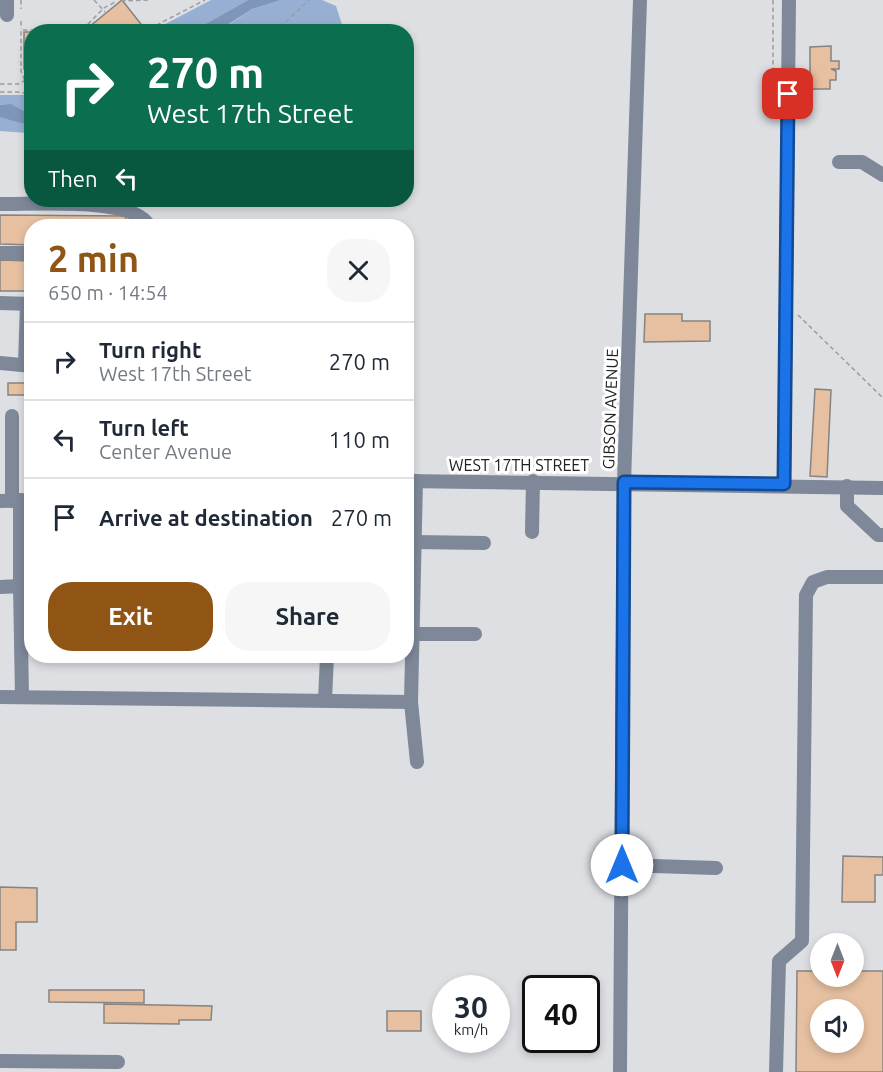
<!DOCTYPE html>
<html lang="en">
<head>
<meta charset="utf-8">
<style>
	:root { --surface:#fff; --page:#f6f6f7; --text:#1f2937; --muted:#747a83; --line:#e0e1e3; --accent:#905415 }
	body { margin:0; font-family:Ubuntu,sans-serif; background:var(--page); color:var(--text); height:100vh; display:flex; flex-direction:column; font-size:22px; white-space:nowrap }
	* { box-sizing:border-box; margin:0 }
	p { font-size:20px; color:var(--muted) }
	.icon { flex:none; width:33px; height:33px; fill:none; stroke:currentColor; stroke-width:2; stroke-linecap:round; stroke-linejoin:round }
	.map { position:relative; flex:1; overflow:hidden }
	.details { position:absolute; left:24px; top:219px; width:390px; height:444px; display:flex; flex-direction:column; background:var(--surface); border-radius:24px; box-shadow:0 3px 9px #0003 }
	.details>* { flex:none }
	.hud { position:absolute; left:24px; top:24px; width:390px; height:183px; border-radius:24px; box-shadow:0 3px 9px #0003; background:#0b6e4f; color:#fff; overflow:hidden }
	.needle { width:39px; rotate:180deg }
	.controls { position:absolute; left:810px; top:933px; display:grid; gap:12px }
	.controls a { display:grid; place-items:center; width:54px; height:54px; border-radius:50%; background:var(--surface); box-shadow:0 3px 9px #0003; font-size:30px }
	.speed { position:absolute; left:432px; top:975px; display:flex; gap:12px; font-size:30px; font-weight:700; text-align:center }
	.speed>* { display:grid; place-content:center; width:78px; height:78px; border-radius:50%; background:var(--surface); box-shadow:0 3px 9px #0003; line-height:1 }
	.speed small { font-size:15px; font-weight:400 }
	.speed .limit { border:3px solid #111; border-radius:9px; background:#fff; color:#111 }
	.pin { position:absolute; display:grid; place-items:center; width:51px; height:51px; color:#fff; margin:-26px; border-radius:12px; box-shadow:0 3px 9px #0006 }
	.me { position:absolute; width:66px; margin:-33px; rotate:0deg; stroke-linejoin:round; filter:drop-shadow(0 0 4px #0008) }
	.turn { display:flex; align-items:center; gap:21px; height:126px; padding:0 24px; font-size:27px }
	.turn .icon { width:78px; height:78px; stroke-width:2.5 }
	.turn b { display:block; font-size:42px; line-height:51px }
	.then { display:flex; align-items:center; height:57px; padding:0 24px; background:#0003; gap:12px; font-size:22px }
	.round { display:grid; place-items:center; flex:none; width:63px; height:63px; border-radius:24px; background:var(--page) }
	.overview { display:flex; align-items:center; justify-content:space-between; height:102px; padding:0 24px }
	h1 { font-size:36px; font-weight:700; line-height:45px; color:var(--accent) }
	.action { display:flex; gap:12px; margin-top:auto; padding:12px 24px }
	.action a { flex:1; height:69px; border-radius:24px; background:var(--accent); color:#fff; font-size:24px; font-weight:700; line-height:69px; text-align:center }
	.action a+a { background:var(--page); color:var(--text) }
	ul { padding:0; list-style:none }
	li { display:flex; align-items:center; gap:18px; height:78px; padding:0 24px; border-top:2px solid var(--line) }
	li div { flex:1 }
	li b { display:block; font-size:22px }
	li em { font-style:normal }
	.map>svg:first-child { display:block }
	.forest { fill:#98afd4 }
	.water { fill:#7f95ba }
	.building { fill:#e6c0a1; stroke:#868381; stroke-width:1.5; fill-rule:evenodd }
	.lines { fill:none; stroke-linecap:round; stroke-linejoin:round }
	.path { stroke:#9c9da0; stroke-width:1.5; stroke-dasharray:4.5 3; stroke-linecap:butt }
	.minor { stroke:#7e8898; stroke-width:14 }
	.route-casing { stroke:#114b97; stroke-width:15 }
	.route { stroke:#1a73e8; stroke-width:10 }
	.labels { text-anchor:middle; stroke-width:6; stroke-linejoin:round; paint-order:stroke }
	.street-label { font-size:16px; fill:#212123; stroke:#fff }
</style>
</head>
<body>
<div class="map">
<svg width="883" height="1072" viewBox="0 0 883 1072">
	<rect width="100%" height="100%" fill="#dddfe3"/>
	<!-- forest -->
	<g class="forest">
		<polygon points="211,0 248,0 193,31 150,32"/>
		<polygon points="281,0 322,0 336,6 344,31 218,32 252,9"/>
		<path d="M0,95H31V112C20,114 14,103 0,105Z"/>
		<polygon points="3,116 29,126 27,133 0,131 0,117"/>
	</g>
	<!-- water -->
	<g class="water">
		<polygon points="248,0 281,0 252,9 218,31 193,31"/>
		<polygon points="11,104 27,113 31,112 31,126 0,117 0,105"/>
	</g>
	<!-- building -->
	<g class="building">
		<polygon points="122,0 144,28 140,32 83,32"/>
		<rect x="24" y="32" width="8" height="37"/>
		<polygon points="831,46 831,61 839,61 839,69 831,69 836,71 836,80 830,80 830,89 810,89 810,47"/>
		<polygon points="0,215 126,216 126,226 32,226 32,245 0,244"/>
		<polygon points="0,260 32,261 32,291 0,291"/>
		<polygon points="645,314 682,314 682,321 710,321 710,341 644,342"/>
		<rect x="8" y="383" width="17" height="12"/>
		<polygon points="815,389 831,390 827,477 810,476"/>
		<rect x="406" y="423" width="7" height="47"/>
		<polygon points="843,856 883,857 883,875 875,875 875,902 842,902"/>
		<polygon points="0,887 37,888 37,922 16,922 16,950 0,950"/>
		<path d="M797,971H820V976H854V971H883V1072H796ZM820,1010H854V1042H820Z"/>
		<polygon points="49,990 144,990 144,1003 49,1002"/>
		<polygon points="104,1004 212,1006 211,1020 179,1020 179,1024 104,1023"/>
		<rect x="387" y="1011" width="34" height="20"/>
	</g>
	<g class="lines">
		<!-- path -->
		<g class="path">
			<polyline points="21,0 21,9"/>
			<polyline points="94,0 105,12"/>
			<polyline points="773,0 773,67 776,75"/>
			<polyline points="121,1 150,0"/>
			<polyline points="21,21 21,29"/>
			<polyline points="143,32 205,0"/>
			<polyline points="275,32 309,0"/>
			<polyline points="0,84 18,84 32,77"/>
			<polyline points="0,92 21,92 32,96"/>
			<path d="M30,94L21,71V30H82C89,23 96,16 103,9C107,5 112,5 116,1"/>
			<polyline points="798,315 883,398"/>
		</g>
		<!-- minor -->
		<g class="minor">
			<polyline points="7,15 7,0"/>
			<polyline points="839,162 862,162 883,175"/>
			<path d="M0,204C31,205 135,196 149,226"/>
			<polyline points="0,253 32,253"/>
			<polyline points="0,303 32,304"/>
			<polyline points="0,363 32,366"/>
			<polyline points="25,364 27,304"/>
			<polyline points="406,481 883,488"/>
			<polyline points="416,481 411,702 417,762"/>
			<polyline points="784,484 789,0"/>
			<polyline points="847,486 847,506 878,535 883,535"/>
			<polyline points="20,500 20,586"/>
			<polyline points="0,501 32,500"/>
			<polyline points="12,501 12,416"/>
			<polyline points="532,532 533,481"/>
			<polyline points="415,542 484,543"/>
			<polyline points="0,587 20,586 22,697"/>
			<polyline points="413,634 475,634"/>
			<polyline points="0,697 411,702"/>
			<polyline points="325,700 327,656"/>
			<polyline points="622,865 716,868"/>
			<polyline points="0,1061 118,1062"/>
			<polyline points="620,1072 624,482 640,0"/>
			<polyline points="776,1072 779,961 802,941 806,595 813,582 827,577 883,577"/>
		</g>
	</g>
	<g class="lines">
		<defs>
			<polyline id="route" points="622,865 624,482 784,484 788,94"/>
		</defs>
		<!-- route casing -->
		<use href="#route" class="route-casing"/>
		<!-- route -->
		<use href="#route" class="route"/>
	</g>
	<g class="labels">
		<!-- street labels -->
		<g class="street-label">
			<text transform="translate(610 409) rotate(-88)" y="6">GIBSON AVENUE</text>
			<text x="519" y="471">WEST 17TH STREET</text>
		</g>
	</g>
</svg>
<div class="controls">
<a><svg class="needle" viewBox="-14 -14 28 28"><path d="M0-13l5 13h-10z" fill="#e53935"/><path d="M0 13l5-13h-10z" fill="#747a83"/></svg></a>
<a><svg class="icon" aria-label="sound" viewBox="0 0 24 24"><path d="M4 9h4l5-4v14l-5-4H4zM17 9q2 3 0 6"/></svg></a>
</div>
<div class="speed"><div>30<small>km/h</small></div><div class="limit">40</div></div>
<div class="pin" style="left:788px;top:94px;background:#d93025"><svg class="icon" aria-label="arrive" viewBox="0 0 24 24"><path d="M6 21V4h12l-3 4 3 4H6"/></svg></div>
<svg class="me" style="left:622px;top:865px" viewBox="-20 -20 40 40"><circle r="19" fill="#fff"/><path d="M0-13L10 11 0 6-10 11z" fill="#1a73e8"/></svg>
<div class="hud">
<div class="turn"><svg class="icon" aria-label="right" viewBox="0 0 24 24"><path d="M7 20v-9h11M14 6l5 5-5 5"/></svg><div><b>270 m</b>West 17th Street</div></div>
<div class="then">Then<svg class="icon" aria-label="left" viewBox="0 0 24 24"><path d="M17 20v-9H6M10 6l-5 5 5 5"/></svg></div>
</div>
<section class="details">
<div class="overview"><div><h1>2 min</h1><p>650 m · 14:54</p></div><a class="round"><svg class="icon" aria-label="close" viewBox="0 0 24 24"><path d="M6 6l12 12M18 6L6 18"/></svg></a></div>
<ul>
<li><svg class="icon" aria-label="right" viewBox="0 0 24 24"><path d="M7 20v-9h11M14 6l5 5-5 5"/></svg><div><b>Turn right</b><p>West 17th Street</p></div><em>270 m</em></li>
<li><svg class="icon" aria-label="left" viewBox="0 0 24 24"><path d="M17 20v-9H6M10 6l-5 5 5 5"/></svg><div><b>Turn left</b><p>Center Avenue</p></div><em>110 m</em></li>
<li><svg class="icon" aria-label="arrive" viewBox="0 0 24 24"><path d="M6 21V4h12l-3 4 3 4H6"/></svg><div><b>Arrive at destination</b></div><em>270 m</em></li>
</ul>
<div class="action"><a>Exit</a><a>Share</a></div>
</section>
</div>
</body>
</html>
